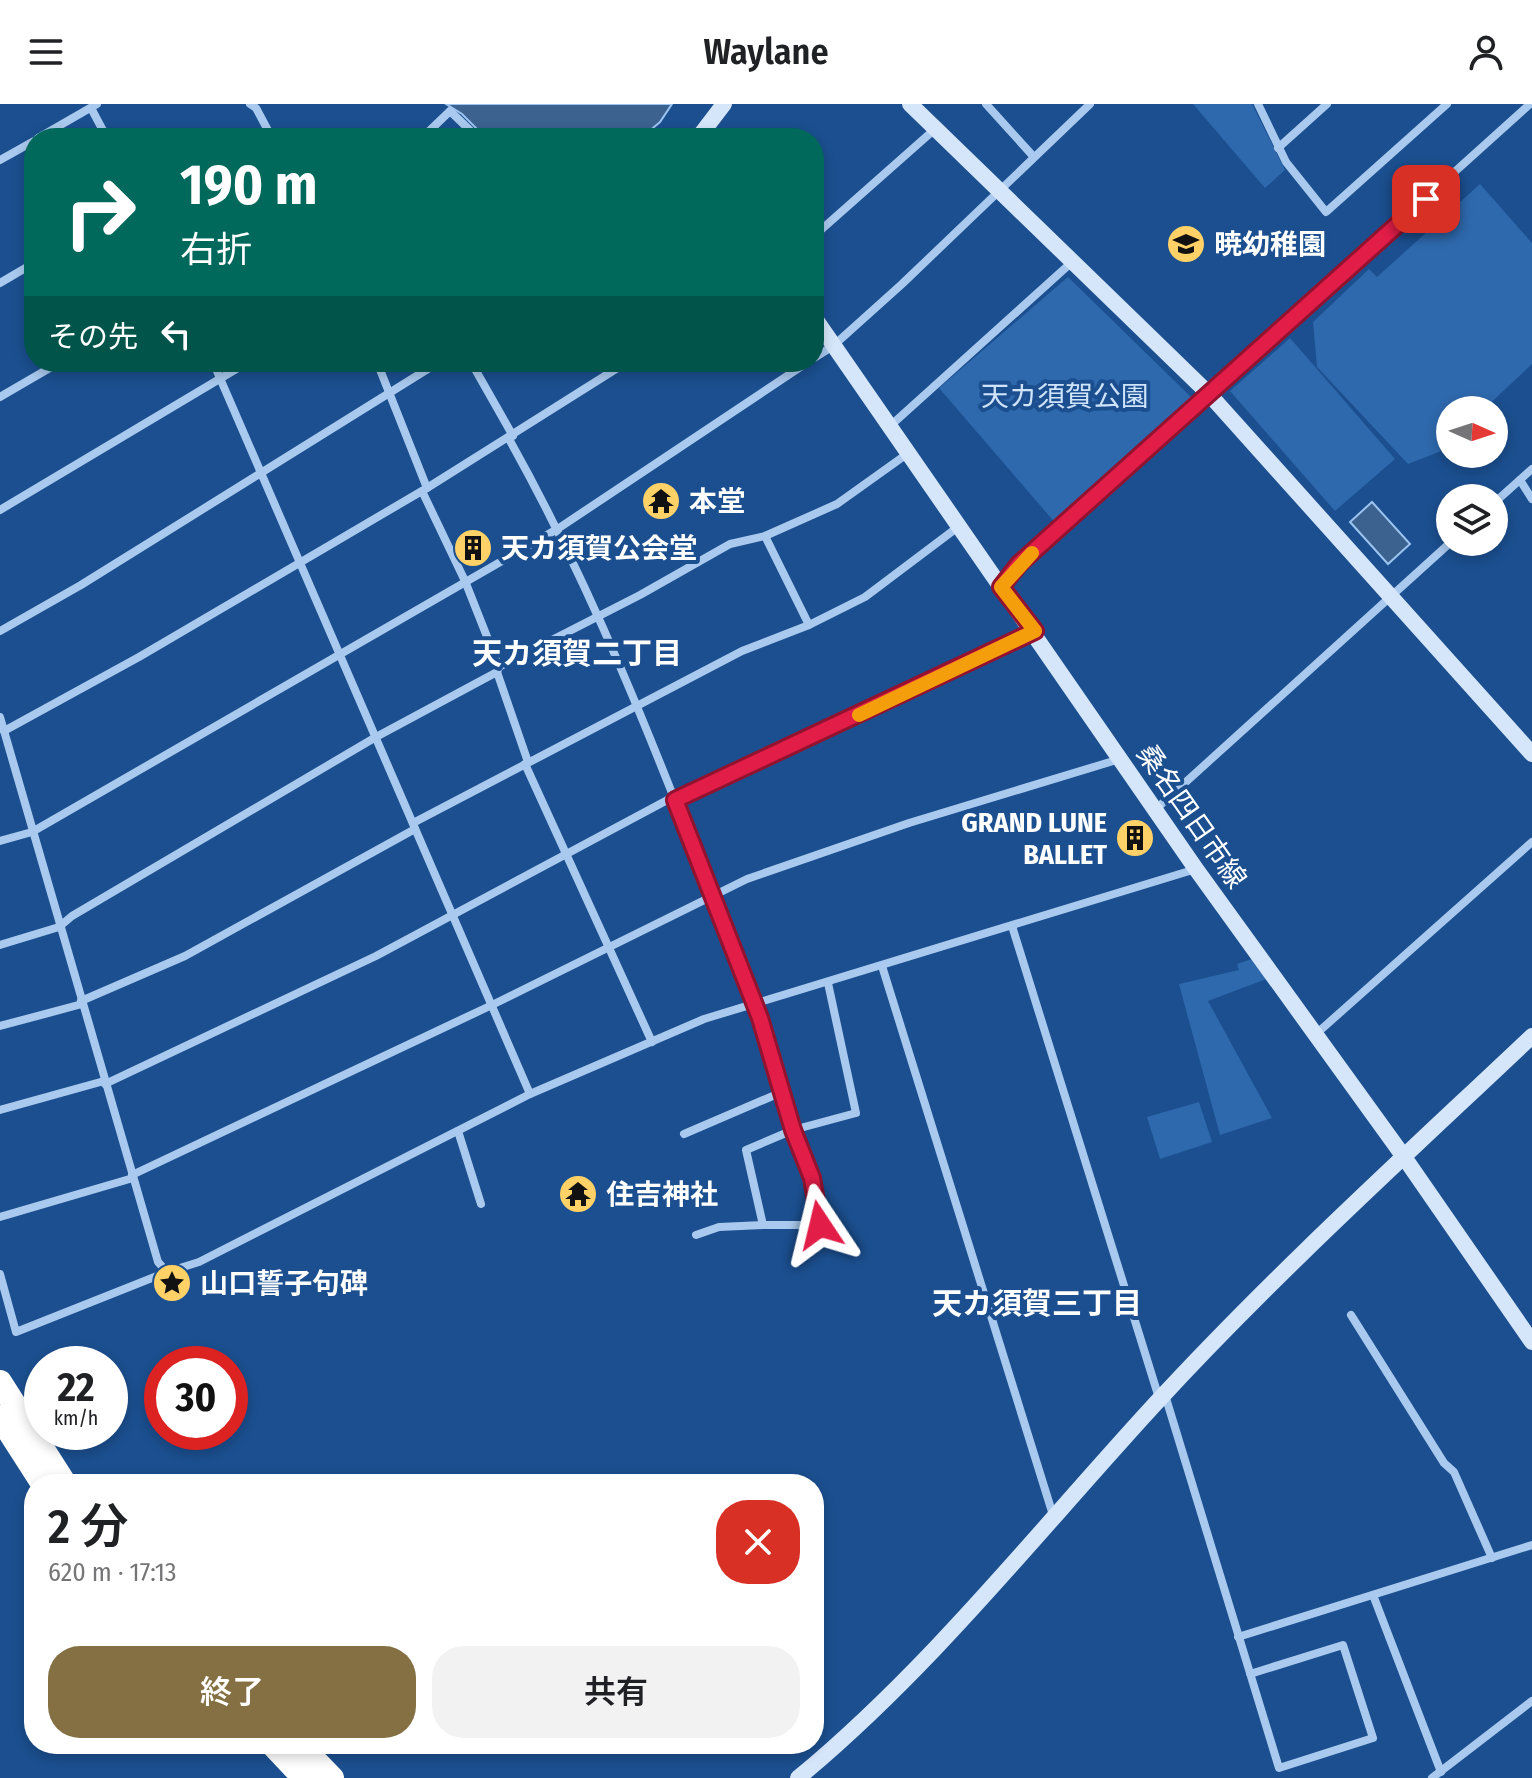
<!DOCTYPE html>
<html lang="ja">
<head>
<meta charset="utf-8">
<style>
	:root { --surface:#fff; --page:#f2f2f2; --text:#202124; --muted:#757577; --accent:#847042 }
	body { margin:0; font-family:"Fira Sans Condensed","Noto Sans JP",sans-serif; background:var(--page); color:var(--text); height:100vh; display:flex; flex-direction:column; font-size:30px; white-space:nowrap }
	* { box-sizing:border-box; margin:0 }
	p { font-size:26px; color:var(--muted) }
	.icon { flex:none; width:44px; height:44px; fill:none; stroke:currentColor; stroke-width:2; stroke-linecap:round; stroke-linejoin:round }
	.map { position:relative; flex:1; overflow:hidden }
	.side { position:absolute; left:24px; top:1370px; width:800px; height:280px; display:flex; flex-direction:column; background:var(--surface); border-radius:32px; box-shadow:0 4px 12px #0003 }
	.side>* { flex:none }
	.banner { position:absolute; left:24px; top:24px; width:800px; height:244px; border-radius:32px; box-shadow:0 4px 12px #0003; background:#00695c; color:#fff; overflow:hidden }
	.needle { width:52px; rotate:93deg }
	.tools { position:absolute; left:1436px; top:292px; display:grid; gap:16px }
	.tools a { display:grid; place-items:center; width:72px; height:72px; border-radius:50%; background:var(--surface); box-shadow:0 4px 12px #0003; font-size:40px }
	.speed { position:absolute; left:24px; top:1242px; display:flex; gap:16px; font-size:40px; font-weight:700; text-align:center }
	.speed>* { display:grid; place-content:center; width:104px; height:104px; border-radius:50%; background:var(--surface); box-shadow:0 4px 12px #0003; line-height:1 }
	.speed small { font-size:20px; font-weight:400 }
	.speed .limit { border:12px solid #d22; background:#fff; color:#111 }
	.pin { position:absolute; display:grid; place-items:center; width:68px; height:68px; color:#fff; margin:-34px; border-radius:16px; box-shadow:0 4px 12px #0006 }
	.me { position:absolute; width:88px; margin:-44px; rotate:350deg; stroke-linejoin:round; filter:drop-shadow(0 0 6px #0008) }
	.turn { display:flex; align-items:center; gap:28px; height:168px; padding:0 24px; font-size:36px }
	.turn .icon { width:104px; height:104px; stroke-width:2.5 }
	.turn b { display:block; font-size:56px; line-height:68px }
	.then { display:flex; align-items:center; height:76px; padding:0 24px; background:#0003; gap:16px; font-size:30px }
	.round { display:grid; place-items:center; flex:none; width:84px; height:84px; border-radius:32px; background:var(--page) }
	.head { display:flex; align-items:center; justify-content:space-between; height:136px; padding:0 24px }
	h1 { font-size:48px; font-weight:600; line-height:60px }
	.cta { display:flex; gap:16px; margin-top:auto; padding:16px 24px }
	.cta a { flex:1; height:92px; border-radius:32px; background:var(--accent); color:#fff; font-size:32px; font-weight:600; line-height:92px; text-align:center }
	.cta a+a { background:var(--page); color:var(--text) }
	header { display:flex; justify-content:space-between; align-items:center; height:104px; padding:0 24px; background:var(--surface); font-size:36px; font-weight:600 }
	.map>svg:first-child { display:block }
	.green { fill:#2e69ad }
	.water { fill:#3c6290; stroke:#9cc4f0; stroke-width:2 }
	.lines { fill:none; stroke-linecap:round; stroke-linejoin:round }
	.street { stroke:#a9c9ee; stroke-width:8 }
	.secondary { stroke:#d6e6fa; stroke-width:16 }
	.highway { stroke:#fff; stroke-width:24 }
	.route-casing { stroke:#92132f; stroke-width:20 }
	.route { stroke:#e11d48; stroke-width:14 }
	.slow { stroke:#f59e0b; stroke-width:14 }
	.labels { text-anchor:middle; stroke-width:8; stroke-linejoin:round; paint-order:stroke }
	.poi-label { font-size:28px; font-weight:bold; fill:#fff; stroke:#1b4f8f; text-anchor:start }
	.park-label { font-size:28px; fill:#cfe3fa; stroke:#1b4f8f }
	.street-label { font-size:28px; fill:#fff; stroke:#1b4f8f }
	.neighbourhood-label { font-size:30px; font-weight:bold; fill:#fff; stroke:#1b4f8f }
</style>
</head>
<body>
<header><svg class="icon" aria-label="menu" viewBox="0 0 24 24"><path d="M4 6h16M4 12h16M4 18h16"/></svg>Waylane<svg class="icon" aria-label="person" viewBox="0 0 24 24"><circle cx="12" cy="8" r="4"/><path d="M4 21q1-7 8-7t8 7"/></svg></header>
<div class="map">
<svg width="1532" height="1674" viewBox="0 0 1532 1674">
	<rect width="100%" height="100%" fill="#1b4f8f"/>
	<!-- green -->
	<g class="green">
		<polygon points="1193,0 1252,0 1285,66 1265,84"/>
		<polygon points="1480,80 1532,139 1532,260 1483,306 1450,306 1450,338 1439,348 1408,360 1317,263 1313,218 1369,165 1377,173"/>
		<polygon points="1068,173 1192,294 1057,421 939,284"/>
		<polygon points="1290,234 1395,355 1335,407 1230,287"/>
		<polygon points="1255,854 1269,874 1208,897 1272,1014 1220,1031 1179,880 1239,866 1237,860"/>
		<polygon points="1199,998 1212,1038 1160,1055 1147,1013"/>
	</g>
	<!-- water -->
	<g class="water">
		<polygon points="446,0 672,0 660,18 641,34 486,34 462,10"/>
		<polygon points="1372,398 1410,440 1388,460 1350,418"/>
	</g>
	<g class="lines">
		<!-- street -->
		<g class="street">
			<polyline points="250,0 256,4 272,34"/>
			<polyline points="986,0 1033,52"/>
			<polyline points="1258,0 1286,58 1326,108 1447,0"/>
			<polyline points="91,4 107,34"/>
			<polyline points="38,34 97,0"/>
			<polyline points="422,34 450,7 478,34"/>
			<polyline points="1278,44 1327,0"/>
			<polyline points="0,56 34,37"/>
			<polyline points="814,132 935,25"/>
			<polyline points="0,179 34,159"/>
			<polyline points="814,254 833,242 902,180 1090,0"/>
			<polyline points="213,258 530,990"/>
			<polyline points="377,258 427,384"/>
			<polyline points="471,258 513,332"/>
			<polyline points="0,293 60,258"/>
			<polyline points="889,323 1072,158"/>
			<path d="M509,335C593,485 656,645 717,805C745,877 769,949 792,1022C804,1059 813,1082 820,1121H763L746,1046L793,1026L856,1009L828,879"/>
			<polyline points="1520,376 1532,395"/>
			<polyline points="422,387 465,477 499,563"/>
			<polyline points="1494,399 1532,365"/>
			<polyline points="0,406 248,258"/>
			<polyline points="765,432 809,521"/>
			<polyline points="1001,483 1019,460 1530,0"/>
			<polyline points="0,527 81,481 439,258"/>
			<polyline points="497,568 528,658"/>
			<polyline points="0,613 158,1158 167,1168"/>
			<polyline points="4,627 139,553 427,384 627,258"/>
			<polyline points="525,660 652,938"/>
			<polyline points="675,696 1033,528"/>
			<polyline points="1156,705 1451,438"/>
			<polyline points="413,719 742,547 809,521 865,493 958,423"/>
			<polyline points="0,737 32,728 559,424 808,258"/>
			<polyline points="1012,822 1159,1294"/>
			<polyline points="0,841 59,823 72,812 376,633 497,568 499,563 640,491 730,440 765,432 837,400 907,350"/>
			<polyline points="882,862 1053,1411"/>
			<polyline points="81,897 185,852 415,725"/>
			<polyline points="0,922 82,900"/>
			<polyline points="1316,930 1532,738"/>
			<polyline points="105,980 376,852 673,693"/>
			<polyline points="0,1006 104,977"/>
			<polyline points="458,1027 481,1100"/>
			<polyline points="684,1030 782,988"/>
			<polyline points="132,1071 492,901 747,775 909,719 1120,655"/>
			<polyline points="0,1113 133,1074"/>
			<polyline points="696,1131 719,1123 763,1121"/>
			<polyline points="0,1170 16,1228 167,1168 199,1158 530,990 704,915 1196,765"/>
			<polyline points="1351,1211 1444,1359 1454,1368 1492,1454"/>
			<polyline points="1165,1291 1279,1664 1373,1634 1343,1541 1250,1570"/>
			<polyline points="1373,1491 1441,1668"/>
			<polyline points="1238,1533 1532,1441"/>
			<polyline points="1432,1674 1532,1597"/>
		</g>
		<!-- secondary -->
		<g class="secondary">
			<polyline points="910,0 1209,290 1532,650"/>
			<polyline points="698,34 724,0"/>
			<polyline points="814,213 1196,765 1404,1053 1532,1238"/>
			<path d="M798,1674C931,1564 1039,1426 1156,1299C1275,1170 1405,1052 1532,932"/>
		</g>
		<!-- highway -->
		<g class="highway">
			<polyline points="0,1278 65,1380"/>
			<polyline points="0,1313 43,1380"/>
			<polyline points="272,1640 304,1674"/>
			<polyline points="299,1640 332,1674"/>
		</g>
	</g>
	<g class="lines">
		<defs>
			<polyline id="route" points="820,1121 812,1074 793,1026 760,914 675,696 1035,527 1001,483 1019,460 1426,95"/>
		</defs>
		<!-- route casing -->
		<use href="#route" class="route-casing"/>
		<!-- route -->
		<use href="#route" class="route"/>
		<!-- slow -->
		<polyline class="slow" points="859,611 1035,527 1001,483 1032,449"/>
	</g>
	<!-- icons -->
	<defs>
		<symbol id="school-disc" viewBox="-11 -11 22 22"><circle r="9.5" fill="#ffd166" stroke="#1b4f8f"/><path d="M0-5L7-2L0 1L-7-2ZM-4 1L0 2.5L4 1V4Q0 6-4 4Z" fill="#111"/></symbol>
		<symbol id="temple-disc" viewBox="-11 -11 22 22"><circle r="9.5" fill="#ffd166" stroke="#1b4f8f"/><path d="M0-6L5-2H3V0L6.5 2.5H4V6H1.5V3h-3V6H-4V2.5H-6.5L-3 0V-2H-5Z" fill="#111"/></symbol>
		<symbol id="building-disc" viewBox="-11 -11 22 22"><circle r="9.5" fill="#ffd166" stroke="#1b4f8f"/><path d="M-4-6H4V6H1V3H-1V6H-4ZM-2.5-4.3h1.7v1.8h-1.7ZM.8-4.3h1.7v1.8H.8ZM-2.5-1h1.7V.8h-1.7ZM.8-1h1.7V.8H.8Z" fill="#111"/></symbol>
		<symbol id="sight-disc" viewBox="-11 -11 22 22"><circle r="9.5" fill="#ffd166" stroke="#1b4f8f"/><path d="M0-6L1.8-2.2L6-1.7L2.9 1.2L3.7 5.4L0 3.3L-3.7 5.4L-2.9 1.2L-6-1.7L-1.8-2.2Z" fill="#111"/></symbol>
	</defs>
	<g fill-rule="evenodd">
		<use href="#school-disc" x="1164" y="118" width="44" height="44"/>
		<use href="#temple-disc" x="639" y="375" width="44" height="44"/>
		<use href="#building-disc" x="451" y="422" width="44" height="44"/>
		<use href="#building-disc" x="1113" y="712" width="44" height="44"/>
		<use href="#temple-disc" x="556" y="1068" width="44" height="44"/>
		<use href="#sight-disc" x="150" y="1157" width="44" height="44"/>
	</g>
	<g class="labels">
		<!-- poi labels -->
		<g class="poi-label">
			<text x="1214" y="150">暁幼稚園</text>
			<text x="689" y="407">本堂</text>
			<text x="501" y="454">天カ須賀公会堂</text>
			<text x="1107" y="728" text-anchor="end">GRAND LUNE<tspan x="1107" dy="32">BALLET</tspan></text>
			<text x="606" y="1100">住吉神社</text>
			<text x="200" y="1189">山口誓子句碑</text>
		</g>
		<!-- park labels -->
		<g class="park-label">
			<text x="1065" y="302">天カ須賀公園</text>
		</g>
		<!-- street labels -->
		<g class="street-label">
			<text transform="translate(1192 712) rotate(55)" y="10">桑名四日市線</text>
		</g>
		<!-- neighbourhood labels -->
		<g class="neighbourhood-label">
			<text x="577" y="560">天カ須賀二丁目</text>
			<text x="1037" y="1210">天カ須賀三丁目</text>
		</g>
	</g>
</svg>
<div class="tools">
<a><svg class="needle" viewBox="-14 -14 28 28"><path d="M0-13l5 13h-10z" fill="#e53935"/><path d="M0 13l5-13h-10z" fill="#757577"/></svg></a>
<a><svg class="icon" aria-label="layers" viewBox="0 0 24 24"><path d="M12 4l9 5-9 5-9-5zM3 14l9 5 9-5"/></svg></a>
</div>
<div class="speed"><div>22<small>km/h</small></div><div class="limit">30</div></div>
<div class="pin" style="left:1426px;top:95px;background:#d93025"><svg class="icon" aria-label="arrive" viewBox="0 0 24 24"><path d="M6 21V4h12l-3 4 3 4H6"/></svg></div>
<svg class="me" style="left:820px;top:1121px" viewBox="-20 -20 40 40"><path d="M0-17L14 15 0 8-14 15z" fill="#e11d48" stroke="#fff" stroke-width="4"/></svg>
<div class="banner">
<div class="turn"><svg class="icon" aria-label="right" viewBox="0 0 24 24"><path d="M7 20v-9h11M14 6l5 5-5 5"/></svg><div><b>190 m</b>右折</div></div>
<div class="then">その先<svg class="icon" aria-label="left" viewBox="0 0 24 24"><path d="M17 20v-9H6M10 6l-5 5 5 5"/></svg></div>
</div>
<section class="side">
<div class="head"><div><h1>2 分</h1><p>620 m · 17:13</p></div><a class="round" style="background:#d93025;color:#fff"><svg class="icon" aria-label="close" viewBox="0 0 24 24"><path d="M6 6l12 12M18 6L6 18"/></svg></a></div>
<div class="cta"><a>終了</a><a>共有</a></div>
</section>
</div>
</body>
</html>
